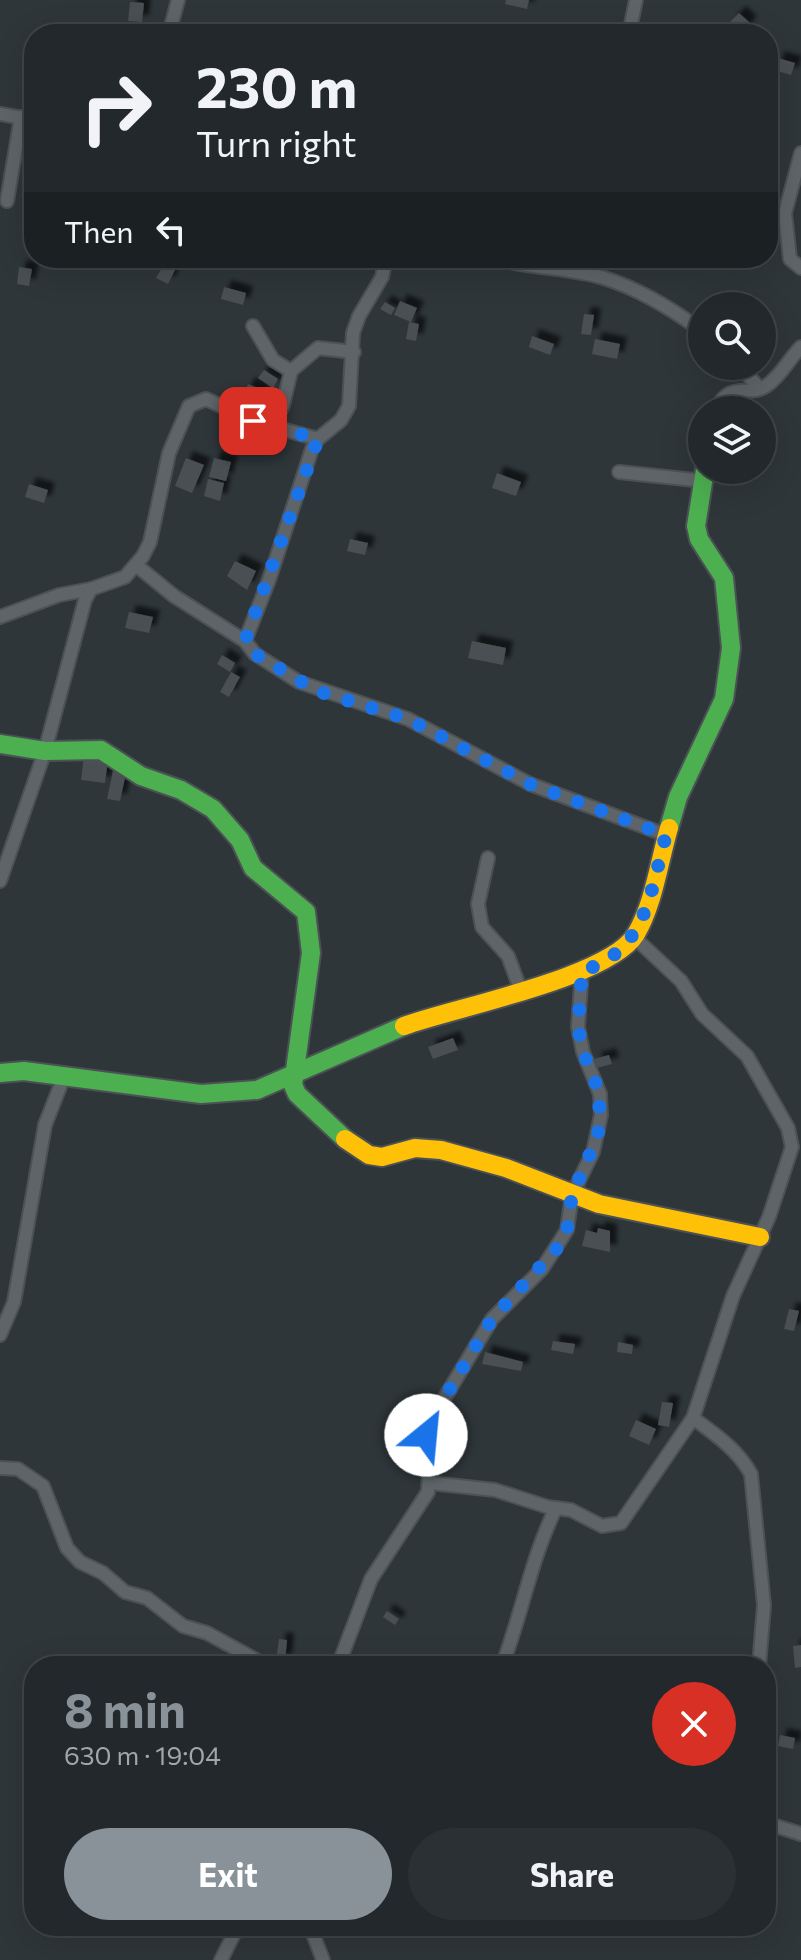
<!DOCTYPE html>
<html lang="en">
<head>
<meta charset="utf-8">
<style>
	:root { --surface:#22282c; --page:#2a3034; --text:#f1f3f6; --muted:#a2a6a9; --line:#3f4448; --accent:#889298 }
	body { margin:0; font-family:Commissioner,sans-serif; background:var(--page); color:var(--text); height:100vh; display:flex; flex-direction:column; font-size:30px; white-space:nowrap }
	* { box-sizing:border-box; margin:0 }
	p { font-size:26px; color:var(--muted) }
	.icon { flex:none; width:44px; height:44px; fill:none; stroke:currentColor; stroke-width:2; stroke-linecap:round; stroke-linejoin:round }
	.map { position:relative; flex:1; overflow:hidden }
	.details { position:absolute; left:24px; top:1656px; width:752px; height:280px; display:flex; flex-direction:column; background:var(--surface); border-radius:32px; box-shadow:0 8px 32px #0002,0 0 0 2px var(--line) }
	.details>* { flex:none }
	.guide { position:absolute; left:24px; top:24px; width:754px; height:244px; border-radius:32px; box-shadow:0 8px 32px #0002,0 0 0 2px var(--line); background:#22282c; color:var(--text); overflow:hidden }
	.buttons { position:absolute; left:688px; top:292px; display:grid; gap:16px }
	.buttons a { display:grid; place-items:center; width:88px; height:88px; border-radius:50%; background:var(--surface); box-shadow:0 8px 32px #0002,0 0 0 2px var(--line); font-size:40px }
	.pin { position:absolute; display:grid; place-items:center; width:68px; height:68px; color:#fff; margin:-34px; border-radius:16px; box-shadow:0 4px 12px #0006 }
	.me { position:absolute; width:88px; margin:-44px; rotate:28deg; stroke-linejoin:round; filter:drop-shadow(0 0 6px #0008) }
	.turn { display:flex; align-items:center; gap:28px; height:168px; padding:0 40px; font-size:36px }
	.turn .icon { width:104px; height:104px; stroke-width:2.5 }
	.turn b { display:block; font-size:56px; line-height:68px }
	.then { display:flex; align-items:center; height:76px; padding:0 40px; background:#0003; gap:16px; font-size:30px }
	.round { display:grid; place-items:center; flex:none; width:84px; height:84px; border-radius:42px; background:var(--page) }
	.headline { display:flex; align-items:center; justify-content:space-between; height:136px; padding:0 40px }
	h1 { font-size:48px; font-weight:700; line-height:60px; color:var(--accent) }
	.primary-button { display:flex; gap:16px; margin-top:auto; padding:16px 40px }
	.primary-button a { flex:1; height:92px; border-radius:48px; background:var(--accent); color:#fff; font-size:32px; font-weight:700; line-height:92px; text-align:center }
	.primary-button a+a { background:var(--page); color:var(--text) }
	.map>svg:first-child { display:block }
	.building { fill:#494f53; filter:url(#shadow) }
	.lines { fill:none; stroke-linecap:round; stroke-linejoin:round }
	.street-casing { stroke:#4c5155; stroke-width:16 }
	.fast-casing { stroke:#4c5155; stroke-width:22 }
	.slow-casing { stroke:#4c5155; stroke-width:22 }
	.street { stroke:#5e6468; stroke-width:12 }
	.fast { stroke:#4caf50; stroke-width:18 }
	.slow { stroke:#ffc107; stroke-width:18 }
	.route { stroke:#1a73e8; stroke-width:14; stroke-dasharray:0 25.2 }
</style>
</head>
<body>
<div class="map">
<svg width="801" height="1960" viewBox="0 0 801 1960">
	<defs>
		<filter id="shadow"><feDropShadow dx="7" dy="-7" stdDeviation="2" flood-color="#0009"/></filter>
	</defs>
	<rect width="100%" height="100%" fill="#2e363a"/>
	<!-- building -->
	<g class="building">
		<polygon points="506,0 529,0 527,9 505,4"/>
		<polygon points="130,2 144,3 142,22 128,21"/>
		<polygon points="739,13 750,23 742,32 730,22"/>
		<polygon points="778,58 795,63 791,75 774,70"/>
		<polygon points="165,263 176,268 168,284 156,278"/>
		<polygon points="19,267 32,269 29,286 17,284"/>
		<polygon points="224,287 246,293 243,305 221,299"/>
		<polygon points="400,301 417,308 411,322 394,315"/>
		<polygon points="385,302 395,308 391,315 380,309"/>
		<polygon points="584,314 594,315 591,335 581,334"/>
		<polygon points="409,322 419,324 416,341 406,339"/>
		<polygon points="532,336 554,344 550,355 529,347"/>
		<polygon points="595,339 620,344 617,359 592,354"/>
		<polygon points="264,370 278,379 273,388 258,378"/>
		<polygon points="248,384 263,390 255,408 240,402"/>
		<polygon points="186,458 204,465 192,493 175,486"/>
		<polygon points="214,458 231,462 226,481 209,477"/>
		<polygon points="497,473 521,482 516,496 492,488"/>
		<polygon points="208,479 224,483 220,501 204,496"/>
		<polygon points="29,484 48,490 44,503 25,497"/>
		<polygon points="350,539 368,543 365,555 347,551"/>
		<polygon points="235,561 256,571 247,590 227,576"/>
		<polygon points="129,612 153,617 149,633 125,628"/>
		<polygon points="472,641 506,648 503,665 468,658"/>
		<polygon points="222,655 235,663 230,672 217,664"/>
		<polygon points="231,672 240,677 229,697 220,692"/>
		<polygon points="84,756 108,759 105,783 81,780"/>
		<polygon points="113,771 126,773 120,801 107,799"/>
		<polygon points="453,1038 458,1050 433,1059 428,1047"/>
		<polygon points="609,1055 612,1064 597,1068 594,1059"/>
		<polygon points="598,1228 610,1231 610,1252 582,1246 586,1230 597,1233"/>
		<polygon points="789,1309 799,1311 794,1331 784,1329"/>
		<polygon points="553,1341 575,1344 573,1354 551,1350"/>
		<polygon points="618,1342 633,1345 632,1354 617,1352"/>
		<polygon points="485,1352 523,1362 521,1371 482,1364"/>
		<polygon points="662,1402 673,1403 669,1427 658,1425"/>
		<polygon points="636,1420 656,1429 649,1445 629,1436"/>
		<polygon points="387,1611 399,1619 395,1625 383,1617"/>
		<polygon points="279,1639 287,1640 285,1661 276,1661"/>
		<polygon points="801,1645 801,1667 795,1668 793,1646"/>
		<polygon points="780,1735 795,1738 793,1749 778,1746"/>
		<polygon points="185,1926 211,1926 207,1936"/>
	</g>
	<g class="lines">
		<defs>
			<g id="street">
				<polyline points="169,34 178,0"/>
				<polyline points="629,34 636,0"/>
				<polyline points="0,114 34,120"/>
				<polyline points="801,153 785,213 790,259 801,268"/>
				<polyline points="7,201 21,117"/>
				<path d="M494,258C530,269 568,267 604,278C640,289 672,309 702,331"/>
				<polyline points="253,326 273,360 291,371 283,405 272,428"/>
				<polyline points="740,366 760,389"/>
				<polyline points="291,371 318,348 354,352"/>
				<path d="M716,410C730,379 748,398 766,386C780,377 789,359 801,347"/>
				<polyline points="619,472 704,481"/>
				<polyline points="136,565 174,596 245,641 255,654 299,682 408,719 530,784 666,835"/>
				<polyline points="0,617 59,595 91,589"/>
				<polyline points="245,641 269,580 312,449 318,439 341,420 349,406 353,333 359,316 382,277 386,258"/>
				<polyline points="488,858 478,904 482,927 508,956 521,991"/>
				<polyline points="0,881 45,751 85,600 91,589 125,577 143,556 150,542 169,453 189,406 206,399 253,421 318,439"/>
				<polyline points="0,1335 14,1302 45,1125 63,1079"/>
				<path d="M693,1418C715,1434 738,1450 751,1474L764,1605L759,1666"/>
				<polyline points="0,1468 18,1469 43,1486 67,1548 80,1562 103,1573 125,1592 147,1598 183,1626 207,1633 267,1666"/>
				<polyline points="430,1483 495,1490 548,1507 571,1510 602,1526 621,1523 693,1418 733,1296 769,1217 792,1147 788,1128 747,1056 702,1014 681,981 634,937"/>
				<polyline points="338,1666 371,1579 428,1492 429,1473 423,1451 430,1422 492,1319 542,1269 567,1230 572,1195 593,1152 601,1115 600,1094 583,1052 578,1027 582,971"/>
				<path d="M502,1666C522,1614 531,1558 556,1508"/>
				<polyline points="766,1823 801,1834"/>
				<polyline points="310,1926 323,1960"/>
				<polyline points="221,1960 238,1926"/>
			</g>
			<g id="fast">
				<polyline points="0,744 45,751 101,750 141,776 181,790 213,809 240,840 253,868 306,912 311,953 293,1085 297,1094 345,1139"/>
				<polyline points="669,828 678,797 724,699 731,648 724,578 699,539 696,526 705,470"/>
				<polyline points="0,1073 24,1071 201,1094 257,1090 404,1026"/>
			</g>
			<g id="slow">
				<path d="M404,1026C456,1007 609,978 636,934C654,903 659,862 669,828"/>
				<polyline points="345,1139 369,1155 382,1157 415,1148 441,1150 506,1168 599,1204 760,1237"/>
			</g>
		</defs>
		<!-- street casing -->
		<use href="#street" class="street-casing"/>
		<!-- fast casing -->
		<use href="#fast" class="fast-casing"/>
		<!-- slow casing -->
		<use href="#slow" class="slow-casing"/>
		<!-- street -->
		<use href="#street" class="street"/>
		<!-- fast -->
		<use href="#fast" class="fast"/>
		<!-- slow -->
		<use href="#slow" class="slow"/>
	</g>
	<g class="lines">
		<!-- route -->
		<path class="route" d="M253,421L318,439L245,641L255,654L317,691L408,719L530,784L666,835C650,892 647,951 582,971L578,1027L583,1052L600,1094L598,1136L572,1195L567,1230L560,1245L492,1319L430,1422L426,1435"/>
	</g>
</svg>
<div class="buttons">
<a><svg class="icon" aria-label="search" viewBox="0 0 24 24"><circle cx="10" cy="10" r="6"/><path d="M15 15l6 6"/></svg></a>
<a><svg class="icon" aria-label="layers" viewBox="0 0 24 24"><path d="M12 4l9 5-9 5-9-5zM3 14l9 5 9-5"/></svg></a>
</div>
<div class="pin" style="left:253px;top:421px;background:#d93025"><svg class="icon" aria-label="arrive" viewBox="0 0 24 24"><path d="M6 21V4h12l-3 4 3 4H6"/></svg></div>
<svg class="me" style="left:426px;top:1435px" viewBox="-20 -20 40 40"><circle r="19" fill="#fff"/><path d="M0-13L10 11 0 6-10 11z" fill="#1a73e8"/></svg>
<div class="guide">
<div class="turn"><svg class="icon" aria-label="right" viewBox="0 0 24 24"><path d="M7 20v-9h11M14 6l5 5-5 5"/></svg><div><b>230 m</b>Turn right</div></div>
<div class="then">Then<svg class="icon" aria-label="left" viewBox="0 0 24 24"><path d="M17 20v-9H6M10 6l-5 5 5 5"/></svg></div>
</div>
<section class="details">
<div class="headline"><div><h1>8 min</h1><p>630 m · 19:04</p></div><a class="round" style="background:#d93025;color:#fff"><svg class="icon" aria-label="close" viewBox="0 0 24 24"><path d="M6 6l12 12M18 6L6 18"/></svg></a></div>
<div class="primary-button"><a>Exit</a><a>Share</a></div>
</section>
</div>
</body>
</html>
